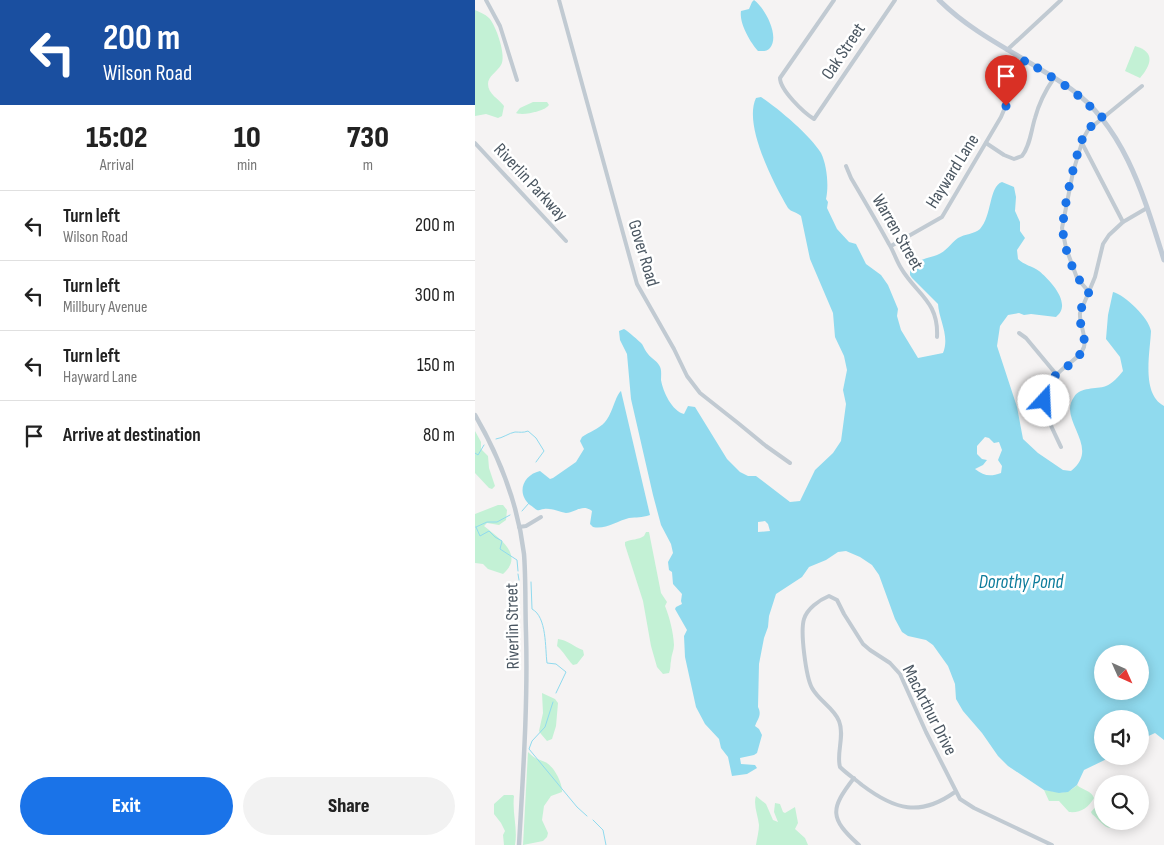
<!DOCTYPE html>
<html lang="en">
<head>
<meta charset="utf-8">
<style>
	:root { --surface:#fff; --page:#f2f2f2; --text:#222; --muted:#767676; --line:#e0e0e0; --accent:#1a73e8 }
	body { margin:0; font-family:"Sofia Sans Condensed",sans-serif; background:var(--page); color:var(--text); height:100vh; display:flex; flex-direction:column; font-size:19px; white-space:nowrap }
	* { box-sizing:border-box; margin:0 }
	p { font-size:16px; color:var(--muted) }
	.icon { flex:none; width:28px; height:28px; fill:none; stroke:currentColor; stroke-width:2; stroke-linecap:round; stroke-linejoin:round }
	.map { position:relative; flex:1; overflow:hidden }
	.panel { display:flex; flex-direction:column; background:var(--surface); width:475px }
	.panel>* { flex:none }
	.hud { background:#1a4fa0; color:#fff; overflow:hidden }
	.needle { width:32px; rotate:135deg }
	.fabs { position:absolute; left:619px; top:645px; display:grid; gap:10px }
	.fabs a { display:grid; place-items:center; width:55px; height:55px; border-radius:50%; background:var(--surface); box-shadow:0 2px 12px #0003; font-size:25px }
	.pin { position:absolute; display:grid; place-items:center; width:42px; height:42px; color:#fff; margin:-51px -21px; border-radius:50% 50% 50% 0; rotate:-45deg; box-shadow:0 0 5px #0007 }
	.pin .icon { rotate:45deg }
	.me { position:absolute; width:55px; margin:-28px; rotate:20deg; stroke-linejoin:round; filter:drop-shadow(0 0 4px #0008) }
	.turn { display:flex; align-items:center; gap:18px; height:105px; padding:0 20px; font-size:22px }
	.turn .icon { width:65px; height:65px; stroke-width:2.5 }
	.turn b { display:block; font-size:35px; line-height:42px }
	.eta { display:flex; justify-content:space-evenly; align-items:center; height:85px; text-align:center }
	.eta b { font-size:30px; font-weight:800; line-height:35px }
	.cta { display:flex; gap:10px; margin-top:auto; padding:10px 20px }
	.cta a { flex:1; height:58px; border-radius:30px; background:var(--accent); color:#fff; font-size:20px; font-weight:800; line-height:58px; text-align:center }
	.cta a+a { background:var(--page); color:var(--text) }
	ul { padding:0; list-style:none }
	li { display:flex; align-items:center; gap:15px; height:70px; padding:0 20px; border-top:1px solid var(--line) }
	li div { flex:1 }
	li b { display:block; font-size:19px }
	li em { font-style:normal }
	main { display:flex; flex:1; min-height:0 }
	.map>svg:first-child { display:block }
	.green { fill:#c3f1d5 }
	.water { fill:#90daee; fill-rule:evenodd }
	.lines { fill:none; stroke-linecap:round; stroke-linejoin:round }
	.stream { stroke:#90daee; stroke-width:1 }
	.minor { stroke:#c1cad2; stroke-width:4 }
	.tertiary { stroke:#c1cad2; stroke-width:4.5 }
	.secondary { stroke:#c1cbd6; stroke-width:5 }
	.route { stroke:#1a73e8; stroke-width:9; stroke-dasharray:0 16.2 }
	.labels { text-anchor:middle; stroke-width:5; stroke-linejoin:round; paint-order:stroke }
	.street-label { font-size:18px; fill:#4a5661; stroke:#fff }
	.water-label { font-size:19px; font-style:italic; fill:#0c7c9b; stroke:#fff }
</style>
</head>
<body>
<main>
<section class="panel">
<div class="hud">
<div class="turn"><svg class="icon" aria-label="left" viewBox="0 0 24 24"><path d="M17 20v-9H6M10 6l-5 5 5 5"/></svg><div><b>200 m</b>Wilson Road</div></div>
</div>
<div class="eta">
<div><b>15:02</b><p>Arrival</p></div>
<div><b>10</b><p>min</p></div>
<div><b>730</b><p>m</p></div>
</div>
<ul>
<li><svg class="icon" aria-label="left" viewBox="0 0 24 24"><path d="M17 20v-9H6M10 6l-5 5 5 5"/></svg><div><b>Turn left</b><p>Wilson Road</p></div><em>200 m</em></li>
<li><svg class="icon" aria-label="left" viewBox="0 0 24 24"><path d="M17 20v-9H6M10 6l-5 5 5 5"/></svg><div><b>Turn left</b><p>Millbury Avenue</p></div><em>300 m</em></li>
<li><svg class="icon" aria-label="left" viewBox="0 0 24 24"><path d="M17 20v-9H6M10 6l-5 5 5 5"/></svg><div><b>Turn left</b><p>Hayward Lane</p></div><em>150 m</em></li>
<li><svg class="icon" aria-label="arrive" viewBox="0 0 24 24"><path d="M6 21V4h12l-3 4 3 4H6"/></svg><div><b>Arrive at destination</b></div><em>80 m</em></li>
</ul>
<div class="cta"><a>Exit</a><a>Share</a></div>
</section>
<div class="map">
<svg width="689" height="845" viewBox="0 0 689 845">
	<rect width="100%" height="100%" fill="#f5f3f3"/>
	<!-- green -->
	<g class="green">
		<path d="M0,10C4,12 10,14 14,18C21,25 32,57 26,65C22,72 13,76 13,84C13,94 24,99 29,106L27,116L23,118L11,114L0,116Z"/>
		<path d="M660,46C681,52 676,65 665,78L650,71Z"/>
		<path d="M58,102H72L74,105C70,111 48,116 41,113L45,108Z"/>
		<polygon points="0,431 6,442 6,449 13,456 14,468 20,486 17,489 14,488 0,473"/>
		<path d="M23,505H28L32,510L31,520L24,525L12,523L9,526C24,538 50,555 28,574L13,569L8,564L0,563V514Z"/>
		<path d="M171,532H174L186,593L192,602L190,606C195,619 198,631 199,645C199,650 196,656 196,661C195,665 196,668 194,673L188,674L182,667L176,646L168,601L150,545V542C157,539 163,540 169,536Z"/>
		<path d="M83,639C93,640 99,647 108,650L109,655L102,664L98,665C92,659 89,652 82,646Z"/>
		<polygon points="67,693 80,699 83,703 81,726 77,739 72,741 66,734 64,731 68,713"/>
		<path d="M53,752C60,759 61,758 70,762C78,765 88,783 87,792L76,796L69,806L67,820L73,833L72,837L68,841L48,845Z"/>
		<path d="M602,785C607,790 616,790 619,798C613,808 606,813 594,812L584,801H574L569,790C583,791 590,797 602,785Z"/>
		<path d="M29,795H38L39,796C37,813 43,829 40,845H29L28,835L30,831L26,823L19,814V804Z"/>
		<path d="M281,796L291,804L298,820L303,822L299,812L300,803L305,804L308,812L310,813L320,807L323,823L320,829L330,838L333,845H281C282,838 284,831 284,825C283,815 278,805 281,796Z"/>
		<path d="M627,805L628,821H645C634,837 626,821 617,814L616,812L621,806Z"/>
	</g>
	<!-- water -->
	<g class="water">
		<path d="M279,0C290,8 305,36 295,48C292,52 287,51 283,51C275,42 264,23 266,11L274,9L277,2Z"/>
		<path d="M286,97C303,108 336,136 346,153C352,165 354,186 351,199L353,202L352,208L362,229L374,242L381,244L391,264L406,275L413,285L423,309L422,316L426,330L443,358L468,353C475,336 464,320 463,304L437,278L435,275V269C443,258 452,259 462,255C471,252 476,243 483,238C490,234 499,234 505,229C517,216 514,186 527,182L539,187L541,197L540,211L545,222V231L550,238L542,250L543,259C549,265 557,266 564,271C575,280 598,304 581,317L556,314L549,315L544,313L533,315L525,326L522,346L542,407L548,439L563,453L588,470L596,471C627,447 582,420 599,397C606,386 620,390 631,386C637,384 644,376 648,371L645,357L631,339L633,315L638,292C650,295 674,318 676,331C675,353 666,394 689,406V740L680,733L665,740V719H628V756H638L609,770L602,785L593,792L584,793L569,790L533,766L523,756L507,733L488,711L481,699L480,684L473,666L458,645L451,640L433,636L427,632L420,619L404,575L397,565L385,557L371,551L363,552L351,560L334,567L327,577L301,594L294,616L293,627L289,638L284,664L283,707C287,715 283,718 280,726L284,729L287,735L282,753L279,755L265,758L266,764L280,765L282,768L272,774L257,776L253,757L246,748L244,739L230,724L221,707L210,657L209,636L212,630L200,609L201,607L207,604L206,601L207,594L198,584L197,572L194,570L193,562L198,553L196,544L186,525L178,495L156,399L152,354L145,340L144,331L149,329C154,332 163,340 167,344C169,347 170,351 173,354C176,358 181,360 184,365C187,369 186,375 186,380C188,392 197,411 209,414L213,406L220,407L252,459L265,472L273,476H281L315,502L325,501L340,470L358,453L366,441L371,404L368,390L372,370L369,356L360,337L358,313L335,259L326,216C322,212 316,212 313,208C299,184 268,125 281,98ZM510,437L514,438L519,443L524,442L527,450L523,460L527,466L526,473C515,477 509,476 500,469L508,465L512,460L507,459L502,454V446ZM290,521L293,524L295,531L283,532V522ZM628,654H665V691H628Z"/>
		<path d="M146,391L175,515C166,518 162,517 154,518C142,521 130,530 118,527L115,524L117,511C107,503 100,513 91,513C85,512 76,508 69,509C65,509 65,511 62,510C60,509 57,506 55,505C41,493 48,475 65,471L75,479L78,478L101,462L109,449L105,441L107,437C114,432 124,429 130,422C138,413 140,396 146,391Z"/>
	</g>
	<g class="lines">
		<!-- stream -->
		<g class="stream">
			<path d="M21,439C28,438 34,433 40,432C45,432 48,433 53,431L61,438L69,451L61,462"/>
			<polyline points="0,453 3,455 9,445"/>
			<polyline points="47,511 54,503"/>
			<polyline points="1,527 5,536 14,531 20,537 27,541 25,549 42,560 43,571"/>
			<polyline points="1,527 12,522 22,522 35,515"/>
			<polyline points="43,574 44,580"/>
			<path d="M56,582L57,609C72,617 70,648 72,663L81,664L91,672L81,693"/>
			<polyline points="78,702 70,727 57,741 54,749 102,807 112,816"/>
			<polyline points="118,820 128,830 131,845"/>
		</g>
		<!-- minor -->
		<g class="minor">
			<polyline points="11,0 25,26 42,80"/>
			<polyline points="84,0 162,284 199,349 212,376 225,393 263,423 291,446 315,463"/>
			<path d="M359,0L305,78C305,90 329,113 339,119L420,0"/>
			<polyline points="532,50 586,0"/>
			<polyline points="0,143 91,241"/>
			<path d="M511,143L529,155L539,159L547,156C555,146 556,131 560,118C564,103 570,91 579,78"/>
			<polyline points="607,143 648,222"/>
			<path d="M371,166L376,178C389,200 402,222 414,244C419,252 421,260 426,268C441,294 464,301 462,337"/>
			<polyline points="416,246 467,217 526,117 550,60"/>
			<polyline points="614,292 602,278 591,248 587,228 598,172 608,139 613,130 667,86"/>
			<polyline points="544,333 551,338 581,374"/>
			<path d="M586,447C570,412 556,395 591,366C597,361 606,356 609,347C612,335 604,325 605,313L620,277L628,244L634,235L648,222L672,208"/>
			<polyline points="44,527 51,526 66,517"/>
			<path d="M379,778C355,809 354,818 384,845"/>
			<path d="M480,792C445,817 420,810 387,785C380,779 372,774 365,767C361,753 370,736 364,721C359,708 344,701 337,688C331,677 325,632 329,619C332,609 344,600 354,596L362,600L369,614L388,644L395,650L415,663L425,674L451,732L485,799L499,808L577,845"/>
		</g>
		<!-- tertiary -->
		<path class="tertiary" d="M0,415C25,458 43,504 49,554C51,580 50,607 51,633C53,704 48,774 44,845"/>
		<!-- secondary -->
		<path class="secondary" d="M464,0C502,38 553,58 596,89C650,127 670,200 689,260"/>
	</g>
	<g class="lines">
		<!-- route -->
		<path class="route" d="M531,106L550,60L597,90L628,118C622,122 614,127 610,133C602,148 586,215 588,232C590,252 599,277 614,292C610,299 605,308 605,317C605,329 613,339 607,351C597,370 568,373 569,401"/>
	</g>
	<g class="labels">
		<!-- street labels -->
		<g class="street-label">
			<text transform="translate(368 51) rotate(-56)" y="6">Oak Street</text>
			<text transform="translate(477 171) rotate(-58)" y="6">Hayward Lane</text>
			<text transform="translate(56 182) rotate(47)" y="6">Riverlin Parkway</text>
			<text transform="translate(423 232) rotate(60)" y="6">Warren Street</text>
			<text transform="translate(169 253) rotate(73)" y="6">Gover Road</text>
			<text transform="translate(37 626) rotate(-91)" y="6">Riverlin Street</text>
			<text transform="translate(455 710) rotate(63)" y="6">MacArthur Drive</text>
		</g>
		<!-- water labels -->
		<g class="water-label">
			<text x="546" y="588">Dorothy Pond</text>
		</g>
	</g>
</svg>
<div class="fabs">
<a><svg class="needle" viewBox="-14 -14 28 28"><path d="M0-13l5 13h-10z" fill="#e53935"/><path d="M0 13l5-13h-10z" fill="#767676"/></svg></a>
<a><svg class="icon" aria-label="sound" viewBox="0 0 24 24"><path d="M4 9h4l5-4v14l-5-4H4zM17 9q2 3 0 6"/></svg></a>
<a><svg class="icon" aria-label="search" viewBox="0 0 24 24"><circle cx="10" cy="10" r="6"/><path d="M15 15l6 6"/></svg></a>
</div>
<div class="pin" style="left:531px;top:106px;background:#d93025"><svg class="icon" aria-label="arrive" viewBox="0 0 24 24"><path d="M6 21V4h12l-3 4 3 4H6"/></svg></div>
<svg class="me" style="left:569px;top:401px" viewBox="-20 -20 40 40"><circle r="19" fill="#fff"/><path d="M0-13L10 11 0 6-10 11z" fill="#1a73e8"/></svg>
</div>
</main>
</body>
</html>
